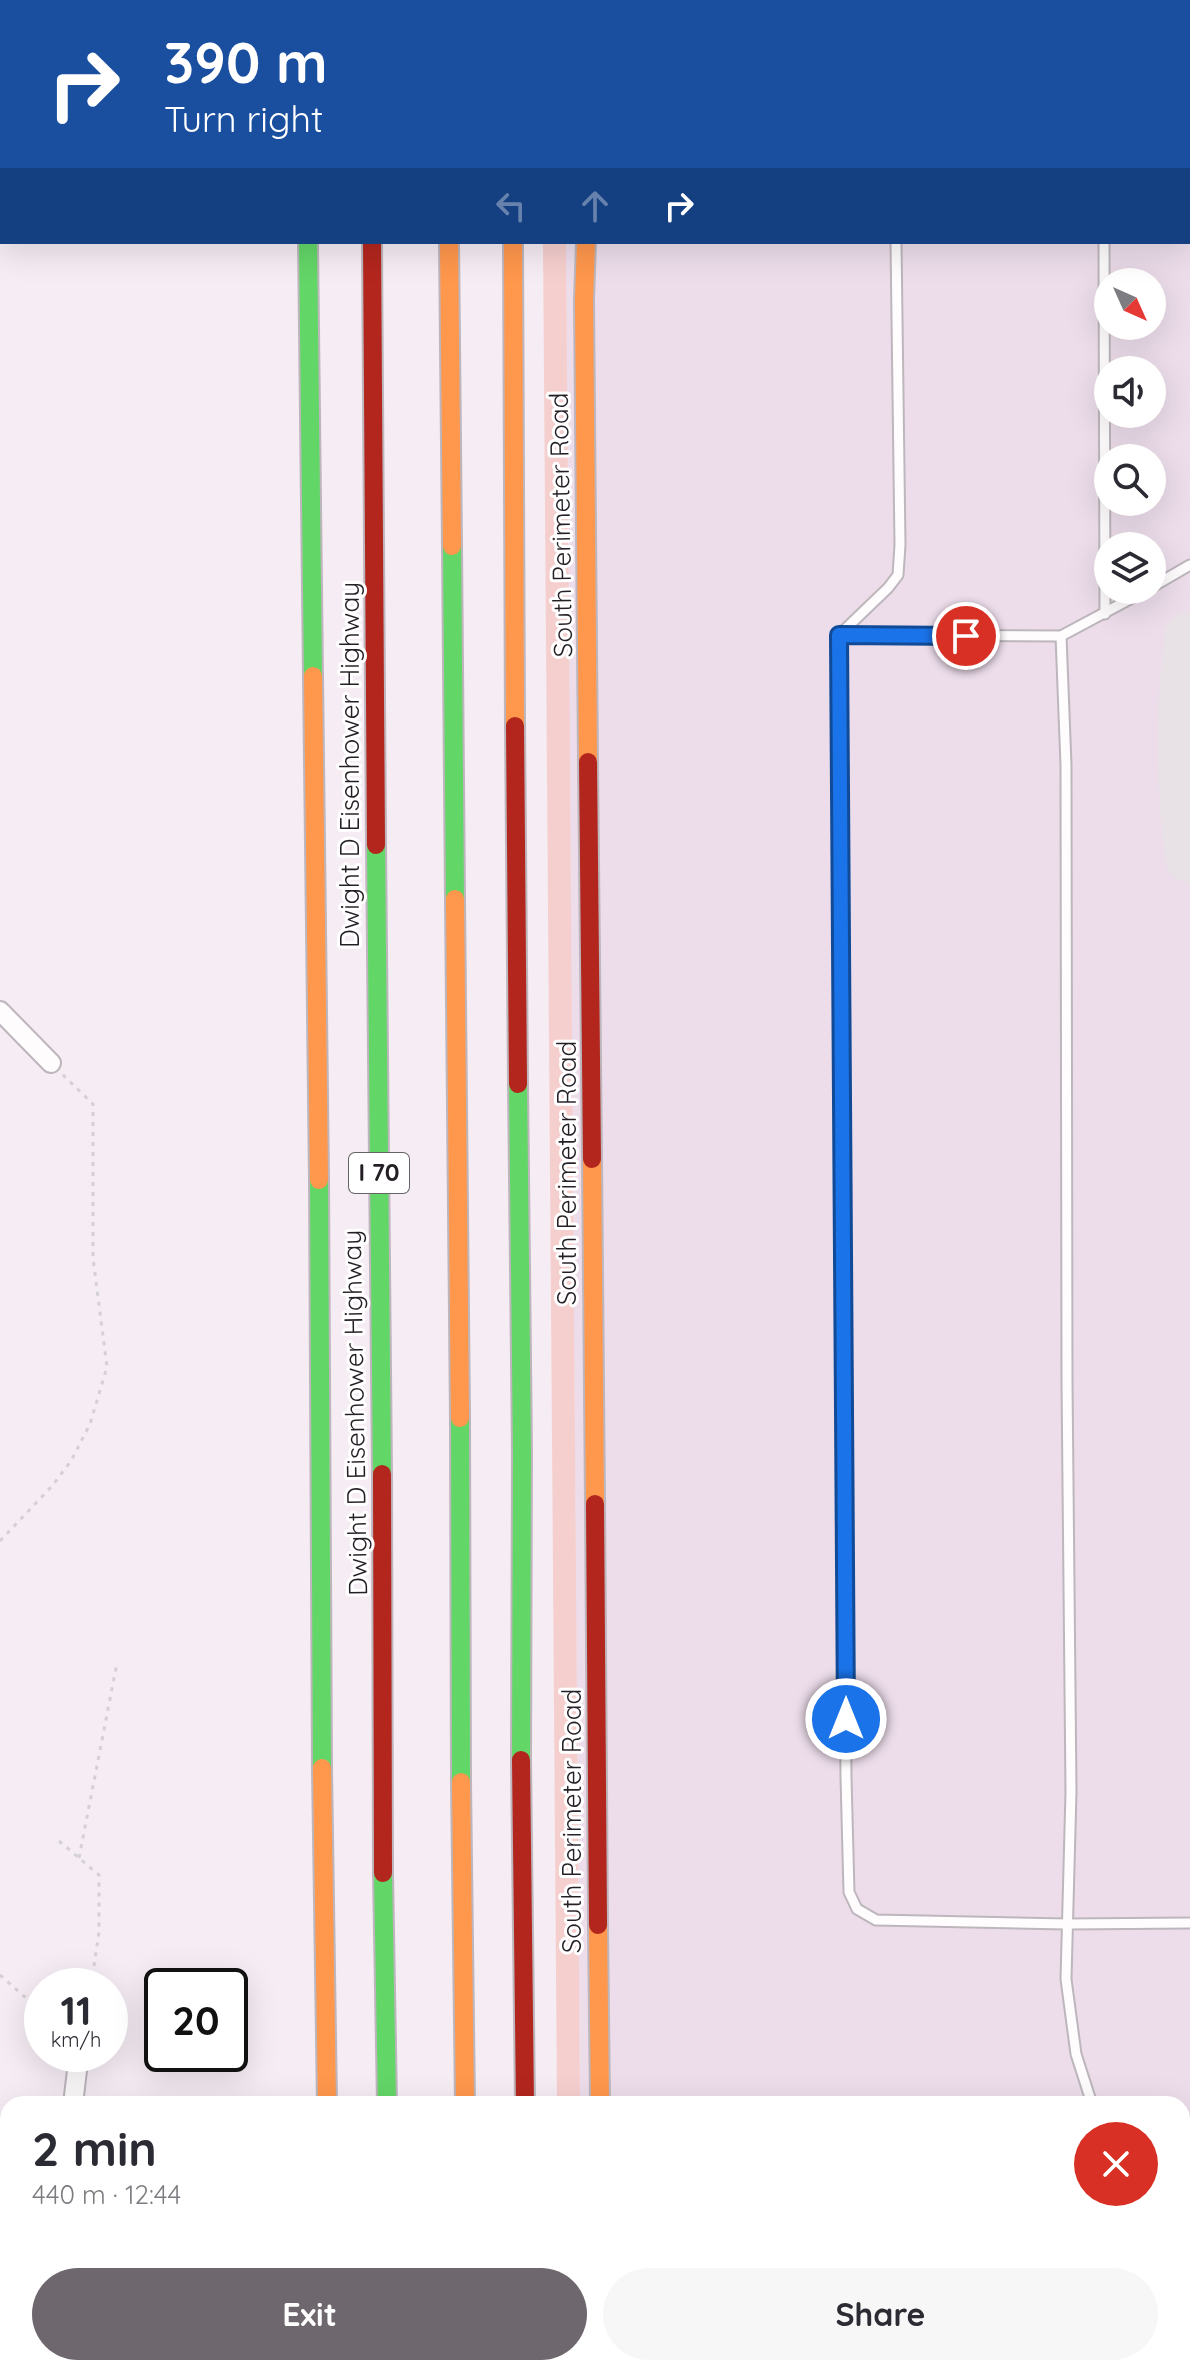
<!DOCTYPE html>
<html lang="en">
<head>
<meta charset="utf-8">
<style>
	:root { --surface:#fff; --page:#f7f7f7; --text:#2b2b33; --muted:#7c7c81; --accent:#6e676d }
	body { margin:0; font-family:Quicksand,sans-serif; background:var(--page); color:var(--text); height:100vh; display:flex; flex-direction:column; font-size:30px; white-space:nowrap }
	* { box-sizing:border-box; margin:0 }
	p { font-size:26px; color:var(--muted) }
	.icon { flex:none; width:44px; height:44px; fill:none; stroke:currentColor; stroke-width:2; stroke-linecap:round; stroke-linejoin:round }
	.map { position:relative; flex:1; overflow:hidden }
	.drawer { position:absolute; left:0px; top:2096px; width:1190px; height:280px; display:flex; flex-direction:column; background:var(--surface); border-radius:24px 24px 0 0; box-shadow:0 8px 32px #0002 }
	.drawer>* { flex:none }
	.guide { position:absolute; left:0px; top:0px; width:1190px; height:244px; box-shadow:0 8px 32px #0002; background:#1a4fa0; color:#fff; overflow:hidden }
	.needle { width:52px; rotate:135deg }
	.tools { position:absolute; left:1094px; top:268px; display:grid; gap:16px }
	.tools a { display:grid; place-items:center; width:72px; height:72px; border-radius:50%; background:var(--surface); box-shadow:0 8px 32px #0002; font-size:40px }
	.speed { position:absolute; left:24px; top:1968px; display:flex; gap:16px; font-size:40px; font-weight:700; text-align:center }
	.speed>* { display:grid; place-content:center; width:104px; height:104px; border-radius:50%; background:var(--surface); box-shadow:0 8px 32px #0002; line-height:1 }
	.speed small { font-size:20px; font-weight:400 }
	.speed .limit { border:4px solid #111; border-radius:12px; background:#fff; color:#111 }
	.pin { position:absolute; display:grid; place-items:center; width:68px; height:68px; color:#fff; margin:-34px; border:4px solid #fff; border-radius:50%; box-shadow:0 2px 8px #0007 }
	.me { position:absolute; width:88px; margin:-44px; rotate:0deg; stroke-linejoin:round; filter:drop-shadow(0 0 6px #0008) }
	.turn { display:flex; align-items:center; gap:28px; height:168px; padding:0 32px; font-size:36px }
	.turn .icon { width:104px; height:104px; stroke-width:2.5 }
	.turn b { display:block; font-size:56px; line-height:68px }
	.lanes { display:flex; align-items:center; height:76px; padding:0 32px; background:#0003; justify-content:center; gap:40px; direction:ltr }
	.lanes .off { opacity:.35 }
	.round { display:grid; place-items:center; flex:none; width:84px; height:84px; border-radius:42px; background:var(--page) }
	.head { display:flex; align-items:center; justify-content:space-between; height:136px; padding:0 32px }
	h1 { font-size:48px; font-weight:800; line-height:60px }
	.cta { display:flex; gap:16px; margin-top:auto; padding:16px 32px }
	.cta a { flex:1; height:92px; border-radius:48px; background:var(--accent); color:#fff; font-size:32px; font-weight:800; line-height:92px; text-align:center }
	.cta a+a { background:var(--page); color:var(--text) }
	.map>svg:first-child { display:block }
	.built { fill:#edddeb; fill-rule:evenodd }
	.green { fill:#f5cfce }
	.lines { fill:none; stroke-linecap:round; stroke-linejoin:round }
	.taxiway { stroke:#e8e1e6; stroke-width:50 }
	.lane-casing { stroke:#bdb6bc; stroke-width:13 }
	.street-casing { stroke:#bdb6bc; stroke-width:22 }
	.fast-casing { stroke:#bdb6bc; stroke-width:22 }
	.slow-casing { stroke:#bdb6bc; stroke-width:22 }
	.jam-casing { stroke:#bdb6bc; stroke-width:22 }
	.path { stroke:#d4d1d4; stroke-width:3; stroke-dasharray:4 6; stroke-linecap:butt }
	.lane { stroke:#fefcfd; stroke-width:9 }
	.street { stroke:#fefcfd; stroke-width:18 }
	.fast { stroke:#63d668; stroke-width:18 }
	.slow { stroke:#ff974d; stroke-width:18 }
	.jam { stroke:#b3261e; stroke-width:18 }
	.route-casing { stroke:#114b97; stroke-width:20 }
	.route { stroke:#1a73e8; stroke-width:14 }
	.labels { text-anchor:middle; stroke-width:6; stroke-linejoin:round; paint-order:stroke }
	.shield { fill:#fff; stroke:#666266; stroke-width:2 }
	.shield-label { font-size:24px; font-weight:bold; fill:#241f24 }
	.street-label { font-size:26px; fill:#241f24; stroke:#fff }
</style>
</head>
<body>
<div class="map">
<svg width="1190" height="2376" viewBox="0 0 1190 2376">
	<rect width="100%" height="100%" fill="#f6ecf4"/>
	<!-- built -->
	<path class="built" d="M586,0H1190V2376H577L578,2368H1182V2104H580L565,254L566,242H1188V2H585ZM1108,282H1152V326H1108ZM1108,370H1152V414H1108ZM1108,458H1152V502H1108ZM1108,546H1152V590H1108Z"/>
	<!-- green -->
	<polygon class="green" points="543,242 566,242 580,2104 557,2104"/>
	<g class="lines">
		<!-- taxiway -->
		<path class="taxiway" d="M1190,636C1179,711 1181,784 1190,858"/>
		<defs>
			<g id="lane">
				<polyline points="1188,75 1190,75"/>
				<polyline points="896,242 900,545 898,575 888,588 839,635 846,1777 849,1892 857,1909 876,1920 1067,1924 1190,1923"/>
				<polyline points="1104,242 1105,614"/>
				<polyline points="1152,587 1190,565"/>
				<polyline points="839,635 1061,636 1147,590"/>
				<polyline points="1061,636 1066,765 1067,1380 1071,1792 1066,1979 1076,2054 1092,2104"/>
				<polyline points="1182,2335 1190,2335"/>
				<polyline points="670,2368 670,2376"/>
				<polyline points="1122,2368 1122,2376"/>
			</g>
			<g id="street">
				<polyline points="0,1011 51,1063"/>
				<polyline points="73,2104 79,2054"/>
				<polyline points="18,2376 23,2368"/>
			</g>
			<g id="fast">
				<polyline points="313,2 314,0"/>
				<polyline points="308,242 313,676"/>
				<polyline points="452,546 455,899"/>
				<polyline points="376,845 382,1474"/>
				<polyline points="518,1084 522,1452 521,1760"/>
				<polyline points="319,1180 322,1768"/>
				<polyline points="460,1418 461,1782"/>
				<polyline points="383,1873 387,2104"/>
				<polyline points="390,2368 390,2376"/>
				<polyline points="602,2368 602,2376"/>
			</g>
			<g id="slow">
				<polyline points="380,0 380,2"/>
				<polyline points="529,0 529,2"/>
				<polyline points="606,0 606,2"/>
				<polyline points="449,242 452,546"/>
				<polyline points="513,242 515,726"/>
				<polyline points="586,242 584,300 588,762"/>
				<polyline points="313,676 319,1180"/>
				<polyline points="455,899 460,1418"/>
				<polyline points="592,1159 595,1504"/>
				<polyline points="322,1768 327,2104"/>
				<polyline points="461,1782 465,2104"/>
				<polyline points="598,1925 600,2104"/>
				<polyline points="328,2368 328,2376"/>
				<polyline points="468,2368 468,2376"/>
				<polyline points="528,2368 528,2376"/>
			</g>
			<g id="jam">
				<polyline points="457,0 457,2"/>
				<polyline points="372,242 376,845"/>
				<polyline points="515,726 518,1084"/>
				<polyline points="588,762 592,1159"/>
				<polyline points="382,1474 383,1873"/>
				<polyline points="595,1504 598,1925"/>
				<polyline points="521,1760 525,2104"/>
			</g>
		</defs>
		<!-- lane casing -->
		<use href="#lane" class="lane-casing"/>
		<!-- street casing -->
		<use href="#street" class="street-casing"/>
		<!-- fast casing -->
		<use href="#fast" class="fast-casing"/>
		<!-- slow casing -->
		<use href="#slow" class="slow-casing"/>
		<!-- jam casing -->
		<use href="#jam" class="jam-casing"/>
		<!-- path -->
		<g class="path">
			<polyline points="0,1541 52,1486 71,1461 90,1424 107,1367 93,1258 93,1104 62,1074"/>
			<polyline points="59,1841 99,1875 99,1932 91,1986"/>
			<polyline points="79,1858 117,1663"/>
			<polyline points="0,1975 42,2012"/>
		</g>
		<!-- lane -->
		<use href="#lane" class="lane"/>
		<!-- street -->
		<use href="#street" class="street"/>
		<!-- fast -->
		<use href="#fast" class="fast"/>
		<!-- slow -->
		<use href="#slow" class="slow"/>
		<!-- jam -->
		<use href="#jam" class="jam"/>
	</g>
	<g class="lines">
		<defs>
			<polyline id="route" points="846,1719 839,635 966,636"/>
		</defs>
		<!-- route casing -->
		<use href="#route" class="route-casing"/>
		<!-- route -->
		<use href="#route" class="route"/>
	</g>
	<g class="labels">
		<!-- shield labels -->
		<rect class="shield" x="349" y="1153" width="60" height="40" rx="6"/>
		<g class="shield-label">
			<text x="379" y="1181">I 70</text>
		</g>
		<!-- street labels -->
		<g class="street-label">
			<text transform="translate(561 525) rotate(-91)" y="9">South Perimeter Road</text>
			<text transform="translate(350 765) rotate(-90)" y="9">Dwight D Eisenhower Highway</text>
			<text transform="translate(567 1173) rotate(-90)" y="9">South Perimeter Road</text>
			<text transform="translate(355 1413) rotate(-91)" y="9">Dwight D Eisenhower Highway</text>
			<text transform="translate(572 1821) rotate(-90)" y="9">South Perimeter Road</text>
		</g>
	</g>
</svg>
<div class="tools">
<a><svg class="needle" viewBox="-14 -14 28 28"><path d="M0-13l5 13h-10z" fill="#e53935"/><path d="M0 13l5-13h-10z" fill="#7c7c81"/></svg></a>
<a><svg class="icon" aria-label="sound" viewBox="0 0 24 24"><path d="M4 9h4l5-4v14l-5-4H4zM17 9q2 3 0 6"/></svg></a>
<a><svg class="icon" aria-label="search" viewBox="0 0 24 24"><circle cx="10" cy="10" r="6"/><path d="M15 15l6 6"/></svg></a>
<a><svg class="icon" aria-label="layers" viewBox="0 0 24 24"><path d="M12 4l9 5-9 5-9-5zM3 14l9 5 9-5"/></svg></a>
</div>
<div class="speed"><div>11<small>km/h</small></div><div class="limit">20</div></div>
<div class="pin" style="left:966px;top:636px;background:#d93025"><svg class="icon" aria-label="arrive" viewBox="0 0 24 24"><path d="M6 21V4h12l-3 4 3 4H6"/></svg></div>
<svg class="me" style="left:846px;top:1719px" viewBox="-20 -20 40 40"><circle r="17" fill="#1a73e8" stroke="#fff" stroke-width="3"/><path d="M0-11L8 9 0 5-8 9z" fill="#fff"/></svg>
<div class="guide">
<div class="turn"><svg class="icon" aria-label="right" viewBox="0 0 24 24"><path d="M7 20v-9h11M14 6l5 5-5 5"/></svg><div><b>390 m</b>Turn right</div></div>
<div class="lanes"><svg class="icon off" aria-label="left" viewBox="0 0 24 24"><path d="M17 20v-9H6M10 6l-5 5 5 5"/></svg><svg class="icon off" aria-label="ahead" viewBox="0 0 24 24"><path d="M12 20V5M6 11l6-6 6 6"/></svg><svg class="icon" aria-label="right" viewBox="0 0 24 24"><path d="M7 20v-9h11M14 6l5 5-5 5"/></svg></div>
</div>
<section class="drawer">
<div class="head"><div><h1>2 min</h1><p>440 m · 12:44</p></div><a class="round" style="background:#d93025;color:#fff"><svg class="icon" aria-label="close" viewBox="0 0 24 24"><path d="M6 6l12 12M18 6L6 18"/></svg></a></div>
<div class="cta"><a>Exit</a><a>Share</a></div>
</section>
</div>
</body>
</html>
